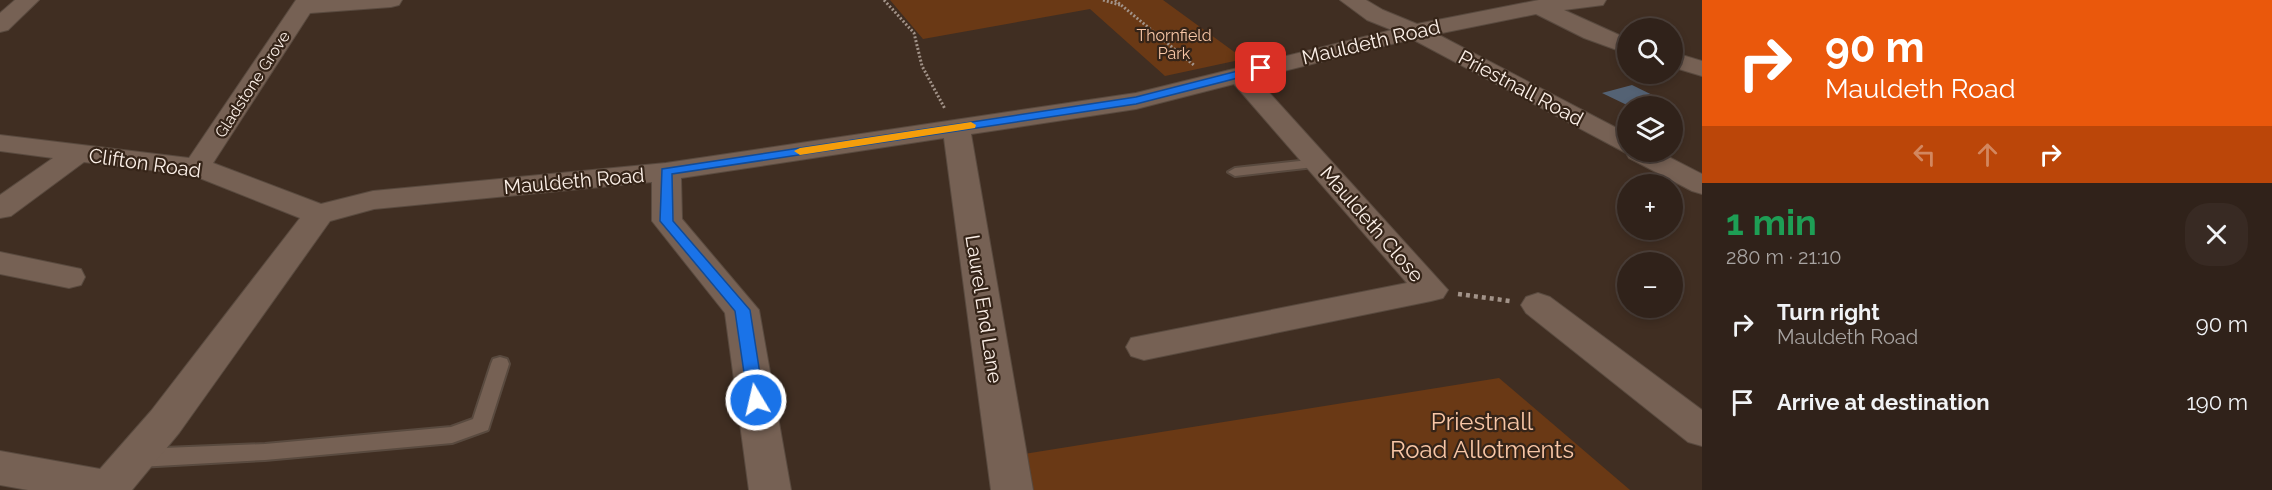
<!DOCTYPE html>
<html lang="en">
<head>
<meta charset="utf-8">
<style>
	:root { --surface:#30221a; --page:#382a23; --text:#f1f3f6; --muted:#a8a4a2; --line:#4b3f39 }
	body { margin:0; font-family:Raleway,sans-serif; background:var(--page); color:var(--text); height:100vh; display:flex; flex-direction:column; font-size:22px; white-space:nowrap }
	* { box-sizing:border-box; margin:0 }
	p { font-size:20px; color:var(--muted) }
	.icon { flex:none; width:33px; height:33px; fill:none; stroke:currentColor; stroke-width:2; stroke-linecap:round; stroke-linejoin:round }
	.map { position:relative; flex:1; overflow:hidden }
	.side { display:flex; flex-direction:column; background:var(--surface); width:570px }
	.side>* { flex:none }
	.guide { background:#ea580c; color:#fff; overflow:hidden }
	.fabs { position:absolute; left:1617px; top:18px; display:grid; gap:12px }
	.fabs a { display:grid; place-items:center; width:66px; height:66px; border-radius:50%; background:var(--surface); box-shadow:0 3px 9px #0003,0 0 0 2px var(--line); font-size:30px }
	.pin { position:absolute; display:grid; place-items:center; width:51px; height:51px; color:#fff; margin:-26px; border-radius:12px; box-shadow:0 3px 9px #0006 }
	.me { position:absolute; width:66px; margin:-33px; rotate:351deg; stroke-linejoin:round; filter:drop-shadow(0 0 4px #0008) }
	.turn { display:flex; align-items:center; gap:21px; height:126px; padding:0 24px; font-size:27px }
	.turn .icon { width:78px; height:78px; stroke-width:2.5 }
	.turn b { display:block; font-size:42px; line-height:51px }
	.lanes { display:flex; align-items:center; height:57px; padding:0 24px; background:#0003; justify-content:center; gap:30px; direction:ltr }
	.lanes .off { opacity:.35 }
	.round { display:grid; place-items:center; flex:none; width:63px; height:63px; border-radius:24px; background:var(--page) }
	.summary { display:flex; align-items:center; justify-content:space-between; height:102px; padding:0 24px }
	h1 { font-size:36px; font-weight:700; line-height:45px; color:#1e9e55 }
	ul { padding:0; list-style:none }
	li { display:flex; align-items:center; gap:18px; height:78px; padding:0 24px }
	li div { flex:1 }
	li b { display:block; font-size:22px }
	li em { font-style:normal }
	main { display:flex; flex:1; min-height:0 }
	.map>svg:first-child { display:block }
	.green { fill:#6a3915 }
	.building { fill:#546274 }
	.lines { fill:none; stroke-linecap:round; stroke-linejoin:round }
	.lane-casing { stroke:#594a3f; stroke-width:4 }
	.street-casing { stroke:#594a3f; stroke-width:2 }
	.path-far1 { stroke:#a29389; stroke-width:3; stroke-dasharray:2 2; stroke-linecap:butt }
	.path { stroke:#a29389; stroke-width:4.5; stroke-dasharray:4 4; stroke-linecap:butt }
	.lane { fill:#766154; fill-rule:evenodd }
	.street { fill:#766154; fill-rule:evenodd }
	.route { fill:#1a73e8; stroke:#114b97; stroke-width:1.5 }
	.slow { fill:#f59e0b }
	.labels { text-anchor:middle; stroke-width:4.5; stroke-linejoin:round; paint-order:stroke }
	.far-park-label { font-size:16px; fill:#f8c6a6; stroke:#352418 }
	.far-street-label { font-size:16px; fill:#fbefe7; stroke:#352418 }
	.street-label { font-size:20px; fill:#fbefe7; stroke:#352418 }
	.near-park-label { font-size:24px; fill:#f8c6a6; stroke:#352418 }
</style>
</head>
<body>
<main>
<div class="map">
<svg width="1702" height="490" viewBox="0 0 1702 490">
	<rect width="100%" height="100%" fill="#402e22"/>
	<!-- green -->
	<g class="green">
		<polygon points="890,0 1163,0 1244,59 1165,76 1090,9 923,39"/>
		<polygon points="1499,378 1630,490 1030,490 1024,454"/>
	</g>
	<!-- building -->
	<polygon class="building" points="1632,85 1675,106 1629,106 1602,93"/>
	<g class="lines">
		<defs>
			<g id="lane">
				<polygon points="1318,159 1325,163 1323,166 1235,176 1228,172 1235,168"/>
				<polygon points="500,357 507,359 509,364 488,430 452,443 265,460 139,467 132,464 129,458 132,452 139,449 265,444 451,427 473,419 491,364 493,359"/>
			</g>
			<g id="street">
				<polygon points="15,0 39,0 8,30 0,32 0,13"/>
				<polygon points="296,0 402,0 399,5 391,7 310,13 213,163 321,204 373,191 666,163 1136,93 1392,30 1367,20 1340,0 1366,0 1383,10 1417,24 1539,0 1606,0 1603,5 1564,10 1628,39 1628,54 1584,38 1536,14 1437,34 1628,134 1628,152 1659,152 1702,174 1702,194 1692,191 1629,158 1626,153 1412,39 1256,78 1448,290 1443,298 1431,301 1144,360 1131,356 1126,347 1131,338 1407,283 1234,84 1136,109 971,134 1033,490 991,490 944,138 681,178 682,219 759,310 791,490 749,490 725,313 652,221 652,182 374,209 330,221 179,433 132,490 28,490 0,485 0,451 100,469 151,411 300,218 192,175 84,162 11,216 0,218 0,195 53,158 0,151 0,135 189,158"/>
				<polygon points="1672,52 1702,61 1702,76 1672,67"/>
				<polygon points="0,252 81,269 85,277 81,285 69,288 0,274"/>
				<polygon points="1538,293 1550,297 1702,410 1702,446 1688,442 1526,313 1521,305 1526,297"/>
			</g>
		</defs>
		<!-- lane casing -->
		<use href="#lane" class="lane-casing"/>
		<!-- street casing -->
		<use href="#street" class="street-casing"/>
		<!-- path-far1 -->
		<g class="path-far1">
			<polyline points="884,0 914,33 922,66 945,109"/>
			<polyline points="1103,0 1120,5"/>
			<polyline points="1115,0 1195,66"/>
		</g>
		<!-- path -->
		<polyline class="path" points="1458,294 1510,301"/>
		<!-- lane -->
		<use href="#lane" class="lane"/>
		<!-- street -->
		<use href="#street" class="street"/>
	</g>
	<!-- route -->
	<polygon class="route" points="1261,65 1266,68 1265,71 1136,104 672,174 673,221 750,310 764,400 756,406 748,400 735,311 660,221 662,169 1136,97"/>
	<!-- slow -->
	<polygon class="slow" points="971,122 976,125 975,128 800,155 794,151 800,148"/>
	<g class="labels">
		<!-- far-park labels -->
		<g class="far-park-label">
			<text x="1174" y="41">Thornfield<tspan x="1174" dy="18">Park</tspan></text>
		</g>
		<!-- far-street labels -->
		<g class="far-street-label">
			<text transform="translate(252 84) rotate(-57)" y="6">Gladstone Grove</text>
		</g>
		<!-- street labels -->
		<g class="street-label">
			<text transform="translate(1371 42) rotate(-13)" y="7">Mauldeth Road</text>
			<text transform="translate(1521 88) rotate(28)" y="7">Priestnall Road</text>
			<text transform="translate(145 163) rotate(8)" y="7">Clifton Road</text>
			<text transform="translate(574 181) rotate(-5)" y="7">Mauldeth Road</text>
			<text transform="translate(1372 224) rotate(49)" y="7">Mauldeth Close</text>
			<text transform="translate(984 309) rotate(81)" y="7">Laurel End Lane</text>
		</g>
		<!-- near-park labels -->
		<g class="near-park-label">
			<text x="1482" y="430">Priestnall<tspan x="1482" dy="28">Road Allotments</tspan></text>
		</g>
	</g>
</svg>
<div class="fabs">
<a><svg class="icon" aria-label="search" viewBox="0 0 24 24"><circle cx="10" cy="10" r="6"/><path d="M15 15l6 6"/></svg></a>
<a><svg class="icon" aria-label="layers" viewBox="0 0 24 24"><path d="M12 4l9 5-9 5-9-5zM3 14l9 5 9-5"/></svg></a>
<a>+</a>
<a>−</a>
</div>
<div class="pin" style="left:1261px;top:68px;background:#d93025"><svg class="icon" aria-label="arrive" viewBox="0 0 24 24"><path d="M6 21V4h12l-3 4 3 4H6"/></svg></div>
<svg class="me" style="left:756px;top:400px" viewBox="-20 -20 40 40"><circle r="17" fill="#1a73e8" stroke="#fff" stroke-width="3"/><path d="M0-11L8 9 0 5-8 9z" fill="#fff"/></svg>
</div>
<section class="side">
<div class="guide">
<div class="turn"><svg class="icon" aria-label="right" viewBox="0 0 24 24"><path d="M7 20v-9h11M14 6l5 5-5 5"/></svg><div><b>90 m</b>Mauldeth Road</div></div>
<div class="lanes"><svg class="icon off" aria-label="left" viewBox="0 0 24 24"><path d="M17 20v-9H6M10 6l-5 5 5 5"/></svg><svg class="icon off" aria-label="ahead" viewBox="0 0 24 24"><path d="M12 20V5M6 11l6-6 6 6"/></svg><svg class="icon" aria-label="right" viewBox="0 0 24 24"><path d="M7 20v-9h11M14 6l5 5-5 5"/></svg></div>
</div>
<div class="summary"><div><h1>1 min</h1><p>280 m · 21:10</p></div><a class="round"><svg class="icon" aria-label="close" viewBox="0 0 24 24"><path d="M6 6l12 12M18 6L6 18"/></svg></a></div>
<ul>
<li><svg class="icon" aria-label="right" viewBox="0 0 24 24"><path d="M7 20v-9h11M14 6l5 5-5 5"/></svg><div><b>Turn right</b><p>Mauldeth Road</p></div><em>90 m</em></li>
<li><svg class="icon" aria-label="arrive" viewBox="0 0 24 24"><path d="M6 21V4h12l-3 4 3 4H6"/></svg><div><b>Arrive at destination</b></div><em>190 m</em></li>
</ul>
</section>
</main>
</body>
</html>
